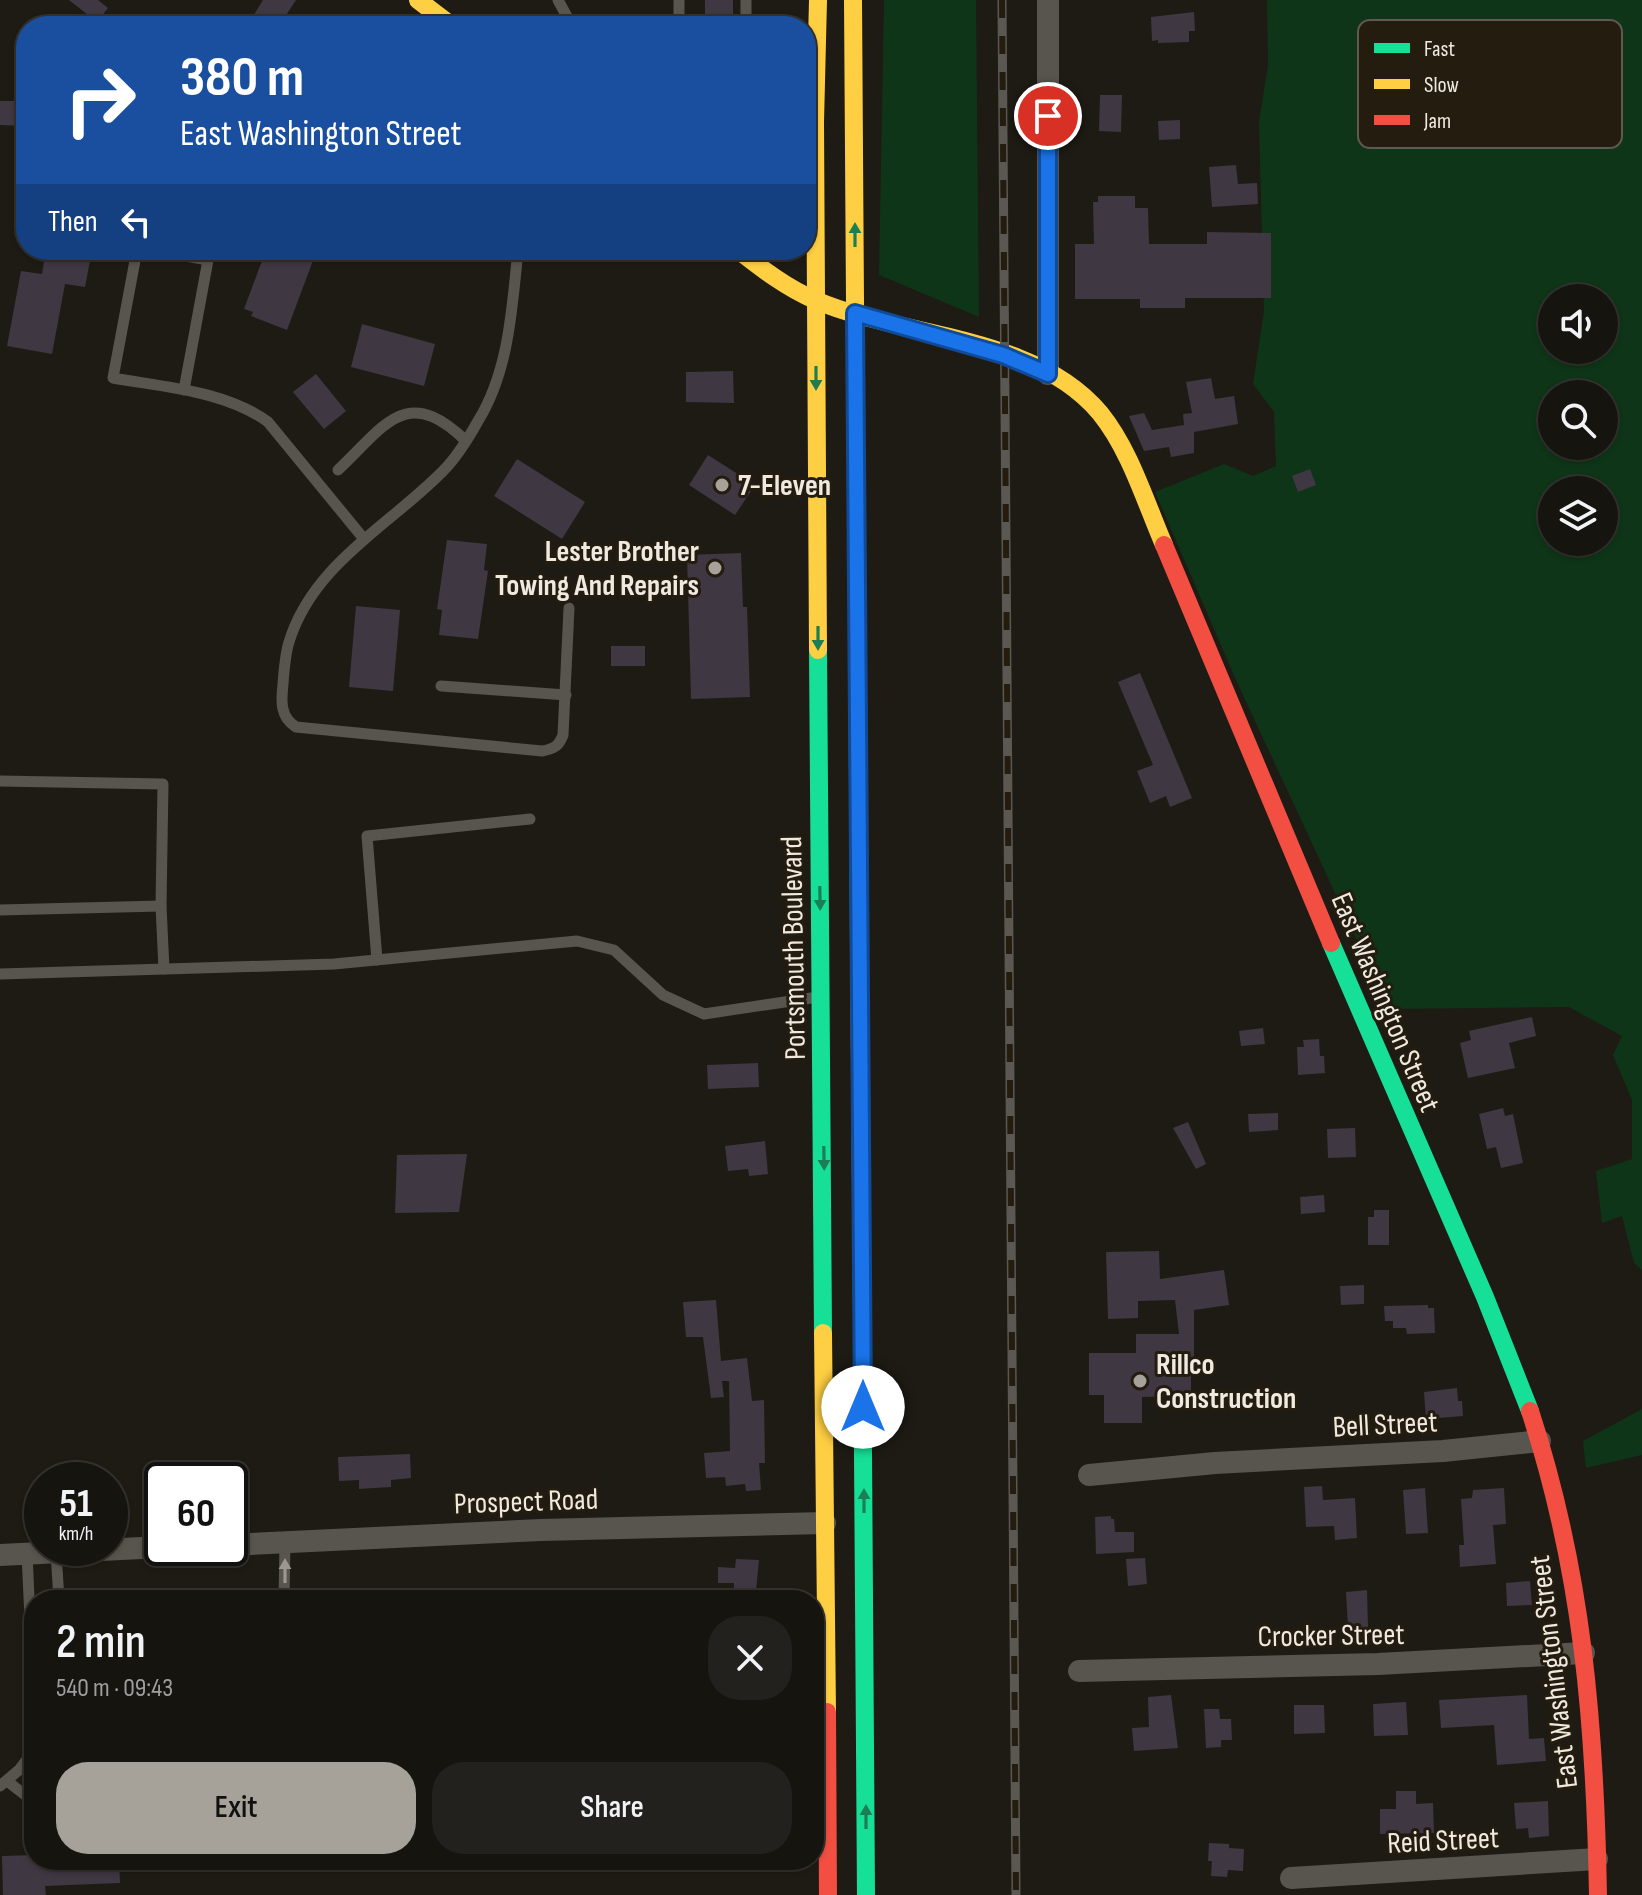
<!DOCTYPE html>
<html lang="en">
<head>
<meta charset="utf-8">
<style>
	:root { --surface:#16140f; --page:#23211d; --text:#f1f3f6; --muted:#9e9e9e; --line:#35332f; --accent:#a6a299 }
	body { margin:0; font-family:"Sofia Sans Condensed",sans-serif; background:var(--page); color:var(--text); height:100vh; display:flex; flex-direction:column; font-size:30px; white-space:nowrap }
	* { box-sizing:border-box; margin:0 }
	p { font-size:26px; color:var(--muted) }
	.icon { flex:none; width:44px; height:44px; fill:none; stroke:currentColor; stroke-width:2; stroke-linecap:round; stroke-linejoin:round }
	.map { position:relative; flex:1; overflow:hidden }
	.drawer { position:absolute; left:24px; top:1590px; width:800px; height:280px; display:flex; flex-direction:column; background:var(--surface); border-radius:32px; box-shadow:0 2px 6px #0004,0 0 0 2px var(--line) }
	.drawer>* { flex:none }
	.guide { position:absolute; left:16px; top:16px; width:800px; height:244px; border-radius:32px; box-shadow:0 2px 6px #0004,0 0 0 2px var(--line); background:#1a4fa0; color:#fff; overflow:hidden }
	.buttons { position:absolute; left:1538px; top:284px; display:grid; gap:16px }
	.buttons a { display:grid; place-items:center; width:80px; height:80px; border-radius:50%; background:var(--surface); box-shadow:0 2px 6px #0004,0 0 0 2px var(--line); font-size:40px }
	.speed { position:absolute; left:24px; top:1462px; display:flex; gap:16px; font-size:40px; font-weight:700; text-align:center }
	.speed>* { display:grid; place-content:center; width:104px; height:104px; border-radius:50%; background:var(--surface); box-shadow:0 2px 6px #0004,0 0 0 2px var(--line); line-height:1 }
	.speed small { font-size:20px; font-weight:400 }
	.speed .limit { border:4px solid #111; border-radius:12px; background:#fff; color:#111 }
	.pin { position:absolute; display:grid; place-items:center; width:68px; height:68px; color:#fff; margin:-34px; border:4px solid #fff; border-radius:50%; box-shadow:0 2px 8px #0007 }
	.me { position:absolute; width:88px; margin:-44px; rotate:0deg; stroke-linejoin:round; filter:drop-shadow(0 0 6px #0008) }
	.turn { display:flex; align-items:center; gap:28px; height:168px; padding:0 32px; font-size:36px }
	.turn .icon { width:104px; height:104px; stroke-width:2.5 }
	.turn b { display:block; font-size:56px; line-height:68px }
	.then { display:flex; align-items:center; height:76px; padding:0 32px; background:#0003; gap:16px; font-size:30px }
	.round { display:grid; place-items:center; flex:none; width:84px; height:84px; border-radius:32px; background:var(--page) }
	.head { display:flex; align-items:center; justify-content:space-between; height:136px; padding:0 32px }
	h1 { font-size:48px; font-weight:600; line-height:60px }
	.cta { display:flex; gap:16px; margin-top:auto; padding:16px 32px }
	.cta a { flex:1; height:92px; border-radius:32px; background:var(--accent); color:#111; font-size:32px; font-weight:600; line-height:92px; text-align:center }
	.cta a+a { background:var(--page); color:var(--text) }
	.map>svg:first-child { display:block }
	.green { fill:#0e3517; fill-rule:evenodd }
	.building { fill:#3f3742 }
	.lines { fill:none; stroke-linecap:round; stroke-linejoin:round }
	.lane { stroke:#58544e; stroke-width:11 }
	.street { stroke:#58544e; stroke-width:22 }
	.fast { stroke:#16e098; stroke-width:18 }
	.slow { stroke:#ffcf43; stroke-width:18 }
	.jam { stroke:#f24e42; stroke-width:18 }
	.rail-casing { stroke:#5b5854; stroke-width:9 }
	.rail { stroke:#231c0f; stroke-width:6; stroke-dasharray:18; stroke-linecap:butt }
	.oneway { fill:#1c7e54 }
	.oneway2 { fill:#9c9890 }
	.route-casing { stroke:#114b97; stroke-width:20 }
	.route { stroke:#1a73e8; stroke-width:14 }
	.poi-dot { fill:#a6a299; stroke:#231c0f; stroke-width:3 }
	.labels { text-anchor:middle; stroke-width:6; stroke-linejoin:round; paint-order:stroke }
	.poi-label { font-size:30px; font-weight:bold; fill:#efeae1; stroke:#231c0f; text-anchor:start }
	.street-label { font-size:30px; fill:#efeae1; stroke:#231c0f }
	.key { fill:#231c0f; stroke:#605a4e; stroke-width:2 }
	.key-label { font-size:22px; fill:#efeae1 }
</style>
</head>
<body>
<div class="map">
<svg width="1642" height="1895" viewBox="0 0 1642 1895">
	<rect width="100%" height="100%" fill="#1e1b14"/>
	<!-- green -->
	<g class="green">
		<polygon points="884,0 976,0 979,317 879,275"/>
		<path d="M1267,0H1642V1270L1634,1263L1622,1216L1602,1223L1596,1171L1632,1159V1100L1613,1055L1622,1036L1569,1007L1389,1009L1236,680L1155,492L1224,464L1253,476L1276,466L1274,412L1253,384L1264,311L1259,122L1268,65ZM1552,298H1604V350H1552ZM1552,394H1604V446H1552ZM1552,490H1604V542H1552Z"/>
		<polygon points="1642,1409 1642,1455 1586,1468 1583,1441"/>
	</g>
	<!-- building -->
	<g class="building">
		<polygon points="69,0 98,0 108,8 97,22"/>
		<polygon points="263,0 296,0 279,26 247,26"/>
		<rect x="705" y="0" width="28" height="20"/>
		<polygon points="1194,12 1195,31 1189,31 1189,42 1158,43 1158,40 1152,41 1151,17"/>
		<polygon points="1100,95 1122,95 1121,132 1099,131"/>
		<polygon points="0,101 26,101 26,126 0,125"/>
		<polygon points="1180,120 1180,139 1159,140 1158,121"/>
		<polygon points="1236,165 1238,184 1257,183 1258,204 1212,207 1209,167"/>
		<polygon points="1098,196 1135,196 1135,208 1148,208 1149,244 1207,244 1207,232 1271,233 1271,298 1185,298 1185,308 1140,308 1140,299 1075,299 1075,244 1094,244 1093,202 1098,202"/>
		<polygon points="46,250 92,250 85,287 65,284 52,354 7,346 21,271 42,274"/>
		<polygon points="266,250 317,250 287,330 251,316 253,312 244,309"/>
		<polygon points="362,324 435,344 424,386 351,367"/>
		<polygon points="733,371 734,403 686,402 686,372"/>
		<polygon points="316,374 346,411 324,429 293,392"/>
		<polygon points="1211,378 1215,399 1234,396 1238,424 1194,432 1194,453 1171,457 1169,447 1144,451 1129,416 1144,413 1152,430 1184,425 1183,414 1192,413 1186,382"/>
		<polygon points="708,455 755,485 735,515 689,485"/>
		<polygon points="517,459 585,502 562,539 494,496"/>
		<polygon points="1310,469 1316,485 1298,492 1292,476"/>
		<polygon points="447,540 487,544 484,570 488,571 478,639 439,635 442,610 437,609"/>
		<polygon points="741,553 743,607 747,607 750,697 691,699 687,555"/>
		<polygon points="356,606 400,610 393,691 349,687"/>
		<rect x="611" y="646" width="34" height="20"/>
		<polygon points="1140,673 1192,798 1170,807 1166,796 1150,803 1137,771 1153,765 1118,682"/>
		<polygon points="1532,1017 1536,1036 1509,1043 1515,1068 1468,1078 1460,1043 1471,1040 1469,1031"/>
		<polygon points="1263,1028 1265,1044 1241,1046 1239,1031"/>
		<polygon points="1319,1039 1320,1056 1324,1056 1325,1073 1298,1075 1297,1047 1304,1047 1303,1040"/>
		<polygon points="758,1063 759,1087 708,1089 707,1065"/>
		<polygon points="1503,1108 1505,1116 1513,1114 1523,1163 1501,1168 1496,1147 1487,1149 1479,1114"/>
		<polygon points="1278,1113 1278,1130 1249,1132 1248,1114"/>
		<polygon points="1188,1122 1206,1164 1196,1169 1173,1128"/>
		<polygon points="1355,1128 1356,1157 1328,1158 1327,1129"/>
		<polygon points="765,1141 768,1174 749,1176 748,1169 728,1171 725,1146"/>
		<polygon points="467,1154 459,1212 395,1213 397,1155"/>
		<polygon points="1324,1195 1325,1212 1301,1214 1300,1197"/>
		<polygon points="1374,1210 1389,1210 1389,1245 1368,1245 1368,1217 1374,1217"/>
		<polygon points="1159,1251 1160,1279 1224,1270 1229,1305 1194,1310 1194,1372 1191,1373 1191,1396 1142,1397 1142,1423 1104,1423 1104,1395 1089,1395 1089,1353 1136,1353 1136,1334 1179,1334 1175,1300 1138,1301 1138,1318 1108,1319 1106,1252"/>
		<polygon points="1364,1285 1364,1304 1341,1305 1340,1286"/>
		<polygon points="716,1300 721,1361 747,1358 752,1401 764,1400 765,1463 759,1463 761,1490 746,1491 745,1484 726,1486 725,1477 706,1478 704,1453 730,1451 729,1381 722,1381 724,1397 711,1398 703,1337 686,1337 683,1302"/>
		<polygon points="1428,1305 1428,1308 1434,1308 1435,1333 1407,1334 1406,1328 1393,1328 1393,1321 1385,1321 1384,1306"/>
		<polygon points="1457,1388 1458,1401 1462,1401 1463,1416 1426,1419 1424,1392"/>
		<polygon points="410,1454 411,1478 391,1480 391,1487 359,1489 359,1480 339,1481 338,1457"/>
		<polygon points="1322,1486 1323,1500 1355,1498 1357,1538 1335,1540 1334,1526 1306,1527 1304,1487"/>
		<polygon points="1425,1488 1428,1533 1406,1534 1403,1490"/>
		<polygon points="1504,1488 1506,1524 1493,1525 1496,1564 1460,1567 1459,1545 1464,1545 1461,1499 1472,1498 1473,1490"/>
		<polygon points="1111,1516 1111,1519 1114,1519 1115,1532 1134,1532 1134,1552 1096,1554 1095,1517"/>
		<polygon points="1145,1558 1147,1584 1128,1586 1126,1559"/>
		<polygon points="736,1559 759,1560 755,1600 734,1600 734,1583 718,1583 718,1567 735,1568"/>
		<polygon points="1530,1581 1532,1605 1507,1606 1506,1583"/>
		<polygon points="1367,1590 1368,1627 1348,1627 1346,1592"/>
		<polygon points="1171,1695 1178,1748 1134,1751 1132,1728 1149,1727 1148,1697"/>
		<polygon points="1527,1695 1529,1739 1544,1738 1546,1761 1497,1765 1494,1725 1441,1728 1439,1700"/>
		<polygon points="1406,1702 1408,1735 1374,1736 1373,1704"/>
		<polygon points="1294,1705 1324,1705 1325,1733 1294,1734"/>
		<polygon points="1204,1709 1219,1709 1220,1719 1231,1719 1232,1740 1221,1740 1221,1747 1206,1748"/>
		<polygon points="1396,1791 1416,1791 1416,1804 1433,1803 1434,1833 1380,1834 1380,1809 1396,1809"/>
		<polygon points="1548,1801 1549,1836 1529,1838 1528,1828 1516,1829 1514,1803"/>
		<polygon points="1209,1843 1229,1844 1229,1848 1244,1849 1243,1871 1228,1870 1227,1877 1211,1876 1212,1861 1208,1861"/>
		<polygon points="34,1855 34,1860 119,1860 120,1883 45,1886 46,1895 3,1895 2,1856"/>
	</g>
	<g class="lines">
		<!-- lane -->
		<g class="lane">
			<polyline points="558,0 570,22 577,26"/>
			<polyline points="746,0 746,26"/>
			<polyline points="679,26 679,0"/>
			<path d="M137,250L113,378C164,387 226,391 268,422L364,539"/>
			<polyline points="152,250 208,260 184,390"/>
			<path d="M518,250C512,308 509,371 478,421C468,439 457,457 443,471C389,526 313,564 289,642C285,655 284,670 283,684C281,701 280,717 296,727L542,751C554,749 559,746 563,735L569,608"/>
			<path d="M338,470C385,426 406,383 466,441"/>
			<polyline points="441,686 566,695"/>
			<polyline points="0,781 163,784 161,906 0,910"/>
			<polyline points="161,906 164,969"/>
			<polyline points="377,960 367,836 530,819"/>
			<polyline points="0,974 334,964 577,941 614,950 663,995 704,1014 818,997"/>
			<polyline points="56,1552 59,1600"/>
			<polyline points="27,1554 34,1705"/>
			<polyline points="284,1600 285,1542"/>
			<polyline points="7,1781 34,1802"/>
			<polyline points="0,1786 19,1770 34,1750"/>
		</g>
		<!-- street -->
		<g class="street">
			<polyline points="1048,0 1048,374"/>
			<polyline points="1089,1475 1215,1463 1443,1451 1540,1441"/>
			<polyline points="230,1545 541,1530 825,1523"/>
			<polyline points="0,1555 162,1547"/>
			<polyline points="1079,1671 1378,1664 1584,1653"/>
			<polyline points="1291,1878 1597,1859"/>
		</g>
		<!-- fast -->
		<g class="fast">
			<polyline points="857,606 859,945"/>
			<polyline points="818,650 823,1333"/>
			<polyline points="1331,943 1485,1297 1530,1411"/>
			<polyline points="862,1305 866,1895"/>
		</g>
		<!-- slow -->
		<g class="slow">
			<polyline points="418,0 452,26"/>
			<polyline points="853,0 857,606"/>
			<path d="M738,250C762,269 787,288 815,300C903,338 1034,334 1100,413C1130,450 1145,501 1164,545"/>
			<polyline points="818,650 815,122 818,0"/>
			<polyline points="859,945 862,1305"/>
			<polyline points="823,1333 827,1712"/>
		</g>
		<!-- jam -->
		<g class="jam">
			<polyline points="1164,545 1331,943"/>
			<path d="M1530,1411C1583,1573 1595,1726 1598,1895"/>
			<polyline points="827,1712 828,1895"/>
		</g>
		<defs>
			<polyline id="rail" points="1002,0 1016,1895"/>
		</defs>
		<!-- rail casing -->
		<use href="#rail" class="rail-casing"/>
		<!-- rail -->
		<use href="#rail" class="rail"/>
	</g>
	<!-- one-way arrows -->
	<defs><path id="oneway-solid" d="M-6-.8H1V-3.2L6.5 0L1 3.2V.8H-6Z" transform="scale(2)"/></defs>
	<g class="oneway">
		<use href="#oneway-solid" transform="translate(855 235) rotate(-90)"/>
		<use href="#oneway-solid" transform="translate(816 378) rotate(90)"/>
		<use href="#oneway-solid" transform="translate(818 638) rotate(90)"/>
		<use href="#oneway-solid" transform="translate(820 898) rotate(89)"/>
		<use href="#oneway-solid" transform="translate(824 1158) rotate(89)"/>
		<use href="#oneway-solid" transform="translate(864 1501) rotate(-90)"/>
		<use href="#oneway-solid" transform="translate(866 1817) rotate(-90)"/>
	</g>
	<use class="oneway2" href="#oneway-solid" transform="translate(285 1571) rotate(-90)"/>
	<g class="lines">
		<defs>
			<polyline id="route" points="863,1407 855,313 1003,355 1048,374 1048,116"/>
		</defs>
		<!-- route casing -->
		<use href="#route" class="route-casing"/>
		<!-- route -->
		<use href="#route" class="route"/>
	</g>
	<!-- markers -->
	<g class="poi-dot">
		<circle cx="722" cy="485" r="8"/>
		<circle cx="715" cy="568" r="8"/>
		<circle cx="1140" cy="1381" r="8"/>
	</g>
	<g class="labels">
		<!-- poi labels -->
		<g class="poi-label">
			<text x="738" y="495">7-Eleven</text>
			<text x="699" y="561" text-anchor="end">Lester Brother<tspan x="699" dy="34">Towing And Repairs</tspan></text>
			<text x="1156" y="1374">Rillco<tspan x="1156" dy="34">Construction</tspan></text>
		</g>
		<!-- street labels -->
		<g class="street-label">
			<text transform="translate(793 948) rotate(-91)" y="10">Portsmouth Boulevard</text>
			<text transform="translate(1386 1002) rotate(67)" y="10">East Washington Street</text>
			<text transform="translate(1385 1424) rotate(-3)" y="10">Bell Street</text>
			<text transform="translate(526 1501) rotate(-2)" y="10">Prospect Road</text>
			<text transform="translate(1331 1635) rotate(-1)" y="10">Crocker Street</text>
			<text transform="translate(1553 1672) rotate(-97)" y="10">East Washington Street</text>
			<text transform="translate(1443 1840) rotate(-3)" y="10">Reid Street</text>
		</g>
	</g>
	<!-- legend -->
	<rect x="1358" y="20" width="264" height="128" rx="12" class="key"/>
	<rect x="1374" y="43" width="36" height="10" fill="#16e098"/>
	<rect x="1374" y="79" width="36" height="10" fill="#ffcf43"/>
	<rect x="1374" y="115" width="36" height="10" fill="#f24e42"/>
	<g class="key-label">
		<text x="1424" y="56">Fast</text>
		<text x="1424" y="92">Slow</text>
		<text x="1424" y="128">Jam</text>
	</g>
</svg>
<div class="buttons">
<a><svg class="icon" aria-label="sound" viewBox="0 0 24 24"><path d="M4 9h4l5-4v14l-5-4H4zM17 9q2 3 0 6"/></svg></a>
<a><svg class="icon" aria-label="search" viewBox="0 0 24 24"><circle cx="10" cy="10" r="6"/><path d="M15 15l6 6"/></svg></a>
<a><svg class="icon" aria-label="layers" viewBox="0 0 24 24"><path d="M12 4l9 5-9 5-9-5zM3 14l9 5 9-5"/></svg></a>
</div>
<div class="speed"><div>51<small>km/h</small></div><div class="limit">60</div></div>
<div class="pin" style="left:1048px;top:116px;background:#d93025"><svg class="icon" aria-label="arrive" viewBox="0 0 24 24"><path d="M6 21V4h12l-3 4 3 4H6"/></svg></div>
<svg class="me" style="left:863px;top:1407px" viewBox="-20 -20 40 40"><circle r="19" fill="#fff"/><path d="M0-13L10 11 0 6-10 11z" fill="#1a73e8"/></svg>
<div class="guide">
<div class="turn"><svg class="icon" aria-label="right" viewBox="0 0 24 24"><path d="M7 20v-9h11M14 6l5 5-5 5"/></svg><div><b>380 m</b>East Washington Street</div></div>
<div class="then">Then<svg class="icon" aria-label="left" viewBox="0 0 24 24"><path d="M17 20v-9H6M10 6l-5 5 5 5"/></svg></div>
</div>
<section class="drawer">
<div class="head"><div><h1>2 min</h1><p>540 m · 09:43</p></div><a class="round"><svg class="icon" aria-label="close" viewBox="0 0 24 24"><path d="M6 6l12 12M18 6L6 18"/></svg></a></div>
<div class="cta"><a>Exit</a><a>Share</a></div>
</section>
</div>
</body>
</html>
